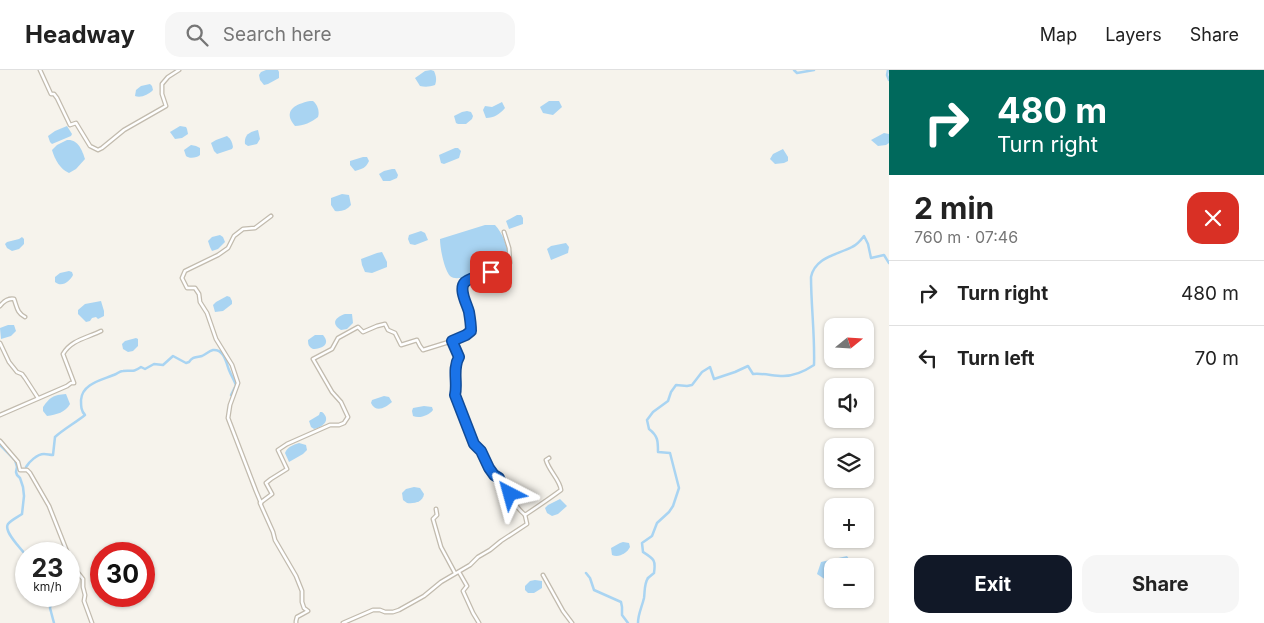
<!DOCTYPE html>
<html lang="en">
<head>
<meta charset="utf-8">
<style>
	:root { --surface:#fff; --page:#f6f6f6; --text:#222; --muted:#767676; --line:#e0e0e0; --accent:#111827 }
	body { margin:0; font-family:Inter,sans-serif; background:var(--page); color:var(--text); height:100vh; display:flex; flex-direction:column; font-size:19px; white-space:nowrap }
	* { box-sizing:border-box; margin:0 }
	p { font-size:16px; color:var(--muted) }
	.icon { flex:none; width:28px; height:28px; fill:none; stroke:currentColor; stroke-width:2; stroke-linecap:round; stroke-linejoin:round }
	.map { position:relative; flex:1; overflow:hidden }
	.drawer { display:flex; flex-direction:column; background:var(--surface); width:375px }
	.drawer>* { flex:none }
	.guide { background:#00695c; color:#fff; overflow:hidden }
	.needle { width:32px; rotate:72deg }
	.fabs { position:absolute; left:824px; top:248px; display:grid; gap:10px }
	.fabs a { display:grid; place-items:center; width:50px; height:50px; border-radius:10px; background:var(--surface); box-shadow:0 1px 4px #0004; font-size:25px }
	.speed { position:absolute; left:15px; top:472px; display:flex; gap:10px; font-size:25px; font-weight:700; text-align:center }
	.speed>* { display:grid; place-content:center; width:65px; height:65px; border-radius:50%; background:var(--surface); box-shadow:0 1px 4px #0004; line-height:1 }
	.speed small { font-size:12px; font-weight:400 }
	.speed .limit { border:8px solid #d22; background:#fff; color:#111 }
	.pin { position:absolute; display:grid; place-items:center; width:42px; height:42px; color:#fff; margin:-21px; border-radius:10px; box-shadow:0 2px 8px #0006 }
	.me { position:absolute; width:55px; margin:-28px; rotate:321deg; stroke-linejoin:round; filter:drop-shadow(0 0 4px #0008) }
	.turn { display:flex; align-items:center; gap:18px; height:105px; padding:0 25px; font-size:22px }
	.turn .icon { width:65px; height:65px; stroke-width:2.5 }
	.turn b { display:block; font-size:35px; line-height:42px }
	.round { display:grid; place-items:center; flex:none; width:52px; height:52px; border-radius:15px; background:var(--page) }
	.summary { display:flex; align-items:center; justify-content:space-between; height:85px; padding:0 25px }
	h1 { font-size:30px; font-weight:700; line-height:38px }
	.cta { display:flex; gap:10px; margin-top:auto; padding:10px 25px }
	.cta a { flex:1; height:58px; border-radius:15px; background:var(--accent); color:#fff; font-size:20px; font-weight:700; line-height:58px; text-align:center }
	.cta a+a { background:var(--page); color:var(--text) }
	ul { padding:0; list-style:none }
	li { display:flex; align-items:center; gap:15px; height:65px; padding:0 25px; border-top:1px solid var(--line) }
	li div { flex:1 }
	li b { display:block; font-size:19px }
	li em { font-style:normal }
	header { display:flex; align-items:center; gap:30px; box-sizing:border-box; height:70px; padding:0 25px; background:var(--surface); border-bottom:1px solid var(--line) }
	header strong { font-size:24px }
	nav { display:flex; gap:28px; margin-inline-start:auto; font-size:18px }
	.search { width:350px; height:45px; background:var(--page); display:flex; align-items:center; gap:12px; box-sizing:border-box; padding:0 18px; border-radius:15px; color:var(--muted); font-size:19px }
	main { display:flex; flex:1; min-height:0 }
	.map>svg:first-child { display:block }
	.water { fill:#a9d4f2 }
	.lines { fill:none; stroke-linecap:round; stroke-linejoin:round }
	.canal { stroke:#a9d4f2; stroke-width:2.5 }
	.minor-casing { stroke:#c2bbae; stroke-width:5 }
	.minor { stroke:#fff; stroke-width:2.5 }
	.route-casing { stroke:#114b97; stroke-width:12 }
	.route { stroke:#1a73e8; stroke-width:9 }
</style>
</head>
<body>
<header>
<strong>Headway</strong>
<div class="search"><svg class="icon" aria-label="search" viewBox="0 0 24 24"><circle cx="10" cy="10" r="6"/><path d="M15 15l6 6"/></svg>Search here</div>
<nav><a>Map</a><a>Layers</a><a>Share</a></nav>
</header>
<main>
<div class="map">
<svg width="889" height="553" viewBox="0 0 889 553">
	<rect width="100%" height="100%" fill="#f6f3ec"/>
	<!-- water -->
	<g class="water">
		<polygon points="266,0 278,0 279,2 279,8 268,14 264,15 260,10 259,5 261,2"/>
		<path d="M431,0L434,1C436,6 437,9 435,15C429,17 425,17 420,16L415,8L425,1Z"/>
		<path d="M150,14L152,16L153,20C148,25 141,28 135,26L136,20L141,16Z"/>
		<path d="M310,31H313C317,34 320,41 318,47C312,52 303,56 295,56C282,41 295,34 310,31Z"/>
		<polygon points="549,31 559,31 562,37 553,45 543,43 540,37"/>
		<path d="M502,32L505,38C500,44 494,48 486,48L483,40L485,36L492,37Z"/>
		<polygon points="467,41 471,42 473,46 472,49 466,54 458,54 456,53 454,46 462,42"/>
		<polygon points="67,56 72,64 71,66 52,74 50,72 48,66 55,61"/>
		<polygon points="180,56 186,57 187,59 188,64 182,68 175,69 170,62"/>
		<path d="M258,60L260,69L257,74L248,76L245,74C244,65 249,62 258,60Z"/>
		<polygon points="884,63 889,64 889,73 886,75 878,76 871,70"/>
		<path d="M227,66C231,69 232,72 233,77L232,79L217,84L214,81L211,73L216,70Z"/>
		<path d="M67,70C78,69 82,80 85,89L76,99L69,103C60,99 55,90 52,80L57,75Z"/>
		<path d="M191,75L196,76L200,78V85C197,88 189,89 186,86L184,80Z"/>
		<polygon points="455,78 458,78 461,81 459,88 444,94 441,93 439,85"/>
		<polygon points="783,79 788,87 788,91 784,93 775,94 770,89 773,84"/>
		<path d="M363,87H367L369,91C366,98 362,99 355,101L350,95V91Z"/>
		<polygon points="392,99 395,99 398,105 397,108 390,111 383,111 379,104 384,101"/>
		<path d="M342,124L349,125L351,135C347,140 341,142 335,141L331,135V128Z"/>
		<polygon points="517,145 521,145 523,148 523,154 509,159 506,151"/>
		<path d="M485,155H495C504,165 508,178 509,191L462,208C458,208 453,209 450,206C444,199 440,178 440,169Z"/>
		<polygon points="421,161 425,163 428,170 415,175 410,174 408,169 409,165"/>
		<polygon points="220,165 223,167 225,172 218,179 212,181 210,177 208,171 212,167"/>
		<polygon points="22,167 24,169 24,174 19,179 12,181 7,178 5,174 7,172 19,169"/>
		<polygon points="566,173 569,177 568,183 551,190 547,179 551,176"/>
		<polygon points="382,182 387,192 387,197 372,203 365,202 362,195 361,189 377,183"/>
		<path d="M69,201L72,202L73,205C70,211 62,218 55,212V207L60,203Z"/>
		<polygon points="227,226 230,227 232,231 232,234 223,241 215,242 213,235 216,232"/>
		<polygon points="101,231 104,241 104,246 98,249 96,247 92,248 90,251 86,252 78,244 78,240 85,234"/>
		<path d="M345,244H352L353,253L347,259L341,260C330,253 336,247 345,244Z"/>
		<polygon points="8,255 14,255 16,261 11,266 1,269 0,258"/>
		<path d="M315,265H323C331,274 322,279 313,279C309,277 308,275 308,270Z"/>
		<polygon points="136,268 138,269 138,276 133,281 128,282 123,279 122,274 125,271"/>
		<path d="M66,324L70,334C66,342 56,345 47,346L43,341V337C50,327 53,325 66,324Z"/>
		<path d="M384,326L389,327L392,332C385,338 376,343 371,333L372,330Z"/>
		<path d="M424,336L432,337L433,340C429,345 420,349 413,346L412,341L413,338Z"/>
		<path d="M322,342C331,349 324,357 314,359L311,357L309,351L319,345L320,342Z"/>
		<path d="M299,373L306,375L307,380L303,384L289,392L285,383C287,377 293,375 299,373Z"/>
		<path d="M414,417L420,418L424,424C423,432 414,434 407,433L403,430L402,423L406,419Z"/>
		<polygon points="560,429 567,436 558,444 552,446 547,443 545,438 548,435"/>
		<path d="M623,472L629,473L630,477C627,483 619,488 612,485L611,478L620,473Z"/>
		<polygon points="847,486 854,496 832,496 832,511 829,512 817,504 821,492"/>
		<polygon points="535,510 542,511 542,518 534,523 528,523 525,520 525,516 530,511"/>
	</g>
	<g class="lines">
		<!-- canal -->
		<g class="canal">
			<polyline points="794,0 797,3 814,0"/>
			<polyline points="888,0 887,5 889,10"/>
			<path d="M0,375L15,390L17,397L16,402L17,405L20,408L23,417L24,426L22,444C18,447 11,450 8,454C3,461 21,479 26,485"/>
			<path d="M26,397C29,392 37,384 44,384C47,384 50,385 53,385L55,367C64,359 75,353 85,345C81,341 81,336 81,330C82,313 103,310 116,304C118,303 120,301 123,301C133,300 132,303 141,297L145,299L154,294L163,295L173,286L186,293L189,292C193,286 196,288 202,286C206,284 209,281 213,280C224,279 226,292 229,300C231,305 234,310 236,315L231,325"/>
			<polyline points="586,503 590,508 594,520 621,532 622,537 622,545 628,553"/>
			<path d="M648,508L654,503C656,490 654,489 643,482L642,473L652,466L657,453L669,442L673,436L679,418L670,383L658,382C658,371 658,366 649,359L647,350L653,342L668,331L671,322L676,315L687,316L692,315L702,302L710,297L714,309L735,302L748,296L753,304C764,303 773,306 783,306C794,306 805,301 814,295C815,265 811,236 811,207C815,187 837,185 852,177C857,175 861,170 864,166L868,174L871,188L884,185L889,193"/>
			<polyline points="51,526 52,529 50,538 54,553"/>
			<path d="M638,553C638,544 642,537 644,528C645,521 644,514 648,508"/>
		</g>
		<defs>
			<g id="minor">
				<polyline points="40,0 51,24 54,24 57,28 70,55 76,53 90,76 98,80 102,78 124,60 166,36 162,24 162,14 168,7 179,0"/>
				<path d="M504,162L509,178L510,193L506,197L469,210L464,213L463,216L471,257V261L466,265L452,271L459,287C452,299 459,313 455,325L474,374L481,381L489,398L494,405L499,408C502,414 508,419 511,425C516,435 516,437 525,445C537,437 549,429 561,420C560,410 549,401 546,390L549,388"/>
				<path d="M0,236C4,231 8,228 14,229C17,237 17,243 25,247"/>
				<polyline points="0,273 9,292 17,302 22,304 25,308 38,328"/>
				<path d="M0,345L67,316L71,313H74L63,284C71,270 87,268 101,261"/>
				<polyline points="0,371 18,392 20,400 27,400 30,403 49,436 68,484"/>
				<polyline points="261,433 256,421 228,348 230,335 238,313 232,295 216,269 207,243 200,232 199,224 195,218 187,218 182,208 185,201 218,185 228,178 234,166 243,159 255,158 271,146"/>
				<polyline points="436,439 437,445 433,449 441,477 455,503"/>
				<polyline points="69,486 75,499 83,509 83,517 85,525 84,531 92,553"/>
				<polyline points="459,502 467,516 463,521 473,543 479,553"/>
				<polyline points="543,505 563,541 572,553"/>
				<polyline points="296,553 296,551 297,547 308,541 304,538 302,532 302,521 296,506 275,470 273,462 260,433 272,424 266,413 271,409 287,399 278,380 287,374 330,355 339,355 344,353 348,347 341,332 332,322 313,289 332,279 338,268 358,257 363,262 377,256 385,254 388,260 395,263 401,275 417,270 420,276 423,280 452,271"/>
				<polyline points="343,553 373,540 380,540 385,542 393,542 399,540 424,526 441,512 470,495 478,487 490,480 501,471 527,454 525,445"/>
			</g>
		</defs>
		<!-- minor casing -->
		<use href="#minor" class="minor-casing"/>
		<!-- minor -->
		<use href="#minor" class="minor"/>
	</g>
	<g class="lines">
		<defs>
			<path id="route" d="M491,202C484,205 471,207 465,212C458,219 467,234 469,242C470,248 471,255 471,261L466,265L452,271L459,287C452,299 458,313 455,325L474,374L481,381L489,398L494,405L499,408L501,413L510,424"/>
		</defs>
		<!-- route casing -->
		<use href="#route" class="route-casing"/>
		<!-- route -->
		<use href="#route" class="route"/>
	</g>
</svg>
<div class="fabs">
<a><svg class="needle" viewBox="-14 -14 28 28"><path d="M0-13l5 13h-10z" fill="#e53935"/><path d="M0 13l5-13h-10z" fill="#767676"/></svg></a>
<a><svg class="icon" aria-label="sound" viewBox="0 0 24 24"><path d="M4 9h4l5-4v14l-5-4H4zM17 9q2 3 0 6"/></svg></a>
<a><svg class="icon" aria-label="layers" viewBox="0 0 24 24"><path d="M12 4l9 5-9 5-9-5zM3 14l9 5 9-5"/></svg></a>
<a>+</a>
<a>−</a>
</div>
<div class="speed"><div>23<small>km/h</small></div><div class="limit">30</div></div>
<div class="pin" style="left:491px;top:202px;background:#d93025"><svg class="icon" aria-label="arrive" viewBox="0 0 24 24"><path d="M6 21V4h12l-3 4 3 4H6"/></svg></div>
<svg class="me" style="left:510px;top:424px" viewBox="-20 -20 40 40"><path d="M0-17L14 15 0 8-14 15z" fill="#1a73e8" stroke="#fff" stroke-width="4"/></svg>
</div>
<section class="drawer">
<div class="guide">
<div class="turn"><svg class="icon" aria-label="right" viewBox="0 0 24 24"><path d="M7 20v-9h11M14 6l5 5-5 5"/></svg><div><b>480 m</b>Turn right</div></div>
</div>
<div class="summary"><div><h1>2 min</h1><p>760 m · 07:46</p></div><a class="round" style="background:#d93025;color:#fff"><svg class="icon" aria-label="close" viewBox="0 0 24 24"><path d="M6 6l12 12M18 6L6 18"/></svg></a></div>
<ul>
<li><svg class="icon" aria-label="right" viewBox="0 0 24 24"><path d="M7 20v-9h11M14 6l5 5-5 5"/></svg><div><b>Turn right</b></div><em>480 m</em></li>
<li><svg class="icon" aria-label="left" viewBox="0 0 24 24"><path d="M17 20v-9H6M10 6l-5 5 5 5"/></svg><div><b>Turn left</b></div><em>70 m</em></li>
</ul>
<div class="cta"><a>Exit</a><a>Share</a></div>
</section>
</main>
</body>
</html>
